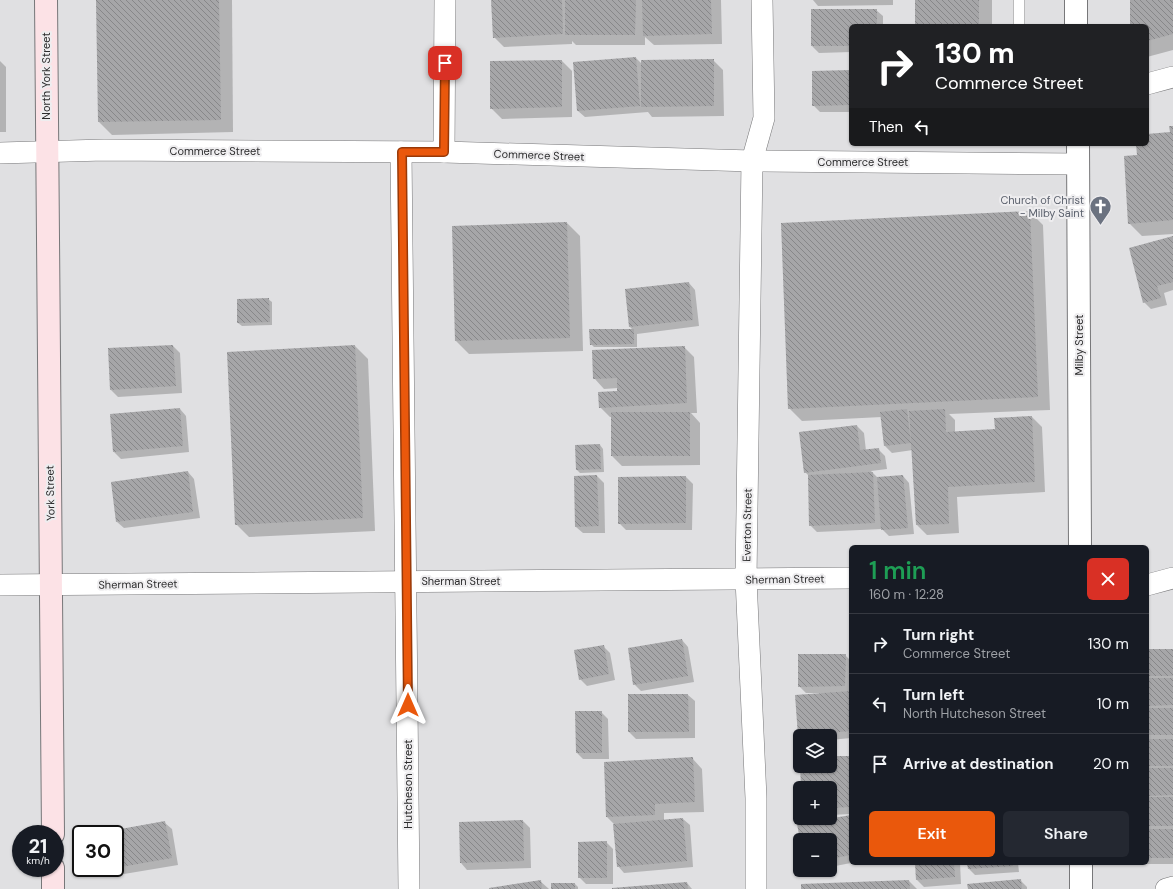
<!DOCTYPE html>
<html lang="en">
<head>
<meta charset="utf-8">
<style>
	:root { --surface:#171b24; --page:#242831; --text:#f1f3f6; --muted:#9ea1a6; --line:#363941; --accent:#ea580c }
	body { margin:0; font-family:"DM Sans",sans-serif; background:var(--page); color:var(--text); height:100vh; display:flex; flex-direction:column; font-size:15px; white-space:nowrap }
	* { box-sizing:border-box; margin:0 }
	p { font-size:13px; color:var(--muted) }
	.icon { flex:none; width:22px; height:22px; fill:none; stroke:currentColor; stroke-width:2; stroke-linecap:round; stroke-linejoin:round }
	.map { position:relative; flex:1; overflow:hidden }
	.sheet { position:absolute; left:849px; top:545px; width:300px; height:320px; display:flex; flex-direction:column; background:var(--surface); border-radius:6px; box-shadow:0 1px 3px #0004 }
	.sheet>* { flex:none }
	.top-card { position:absolute; left:849px; top:24px; width:300px; height:122px; border-radius:6px; box-shadow:0 1px 3px #0004; background:#202124; color:#fff; overflow:hidden }
	.fabs { position:absolute; left:793px; top:729px; display:grid; gap:8px }
	.fabs a { display:grid; place-items:center; width:44px; height:44px; border-radius:6px; background:var(--surface); box-shadow:0 1px 3px #0004; font-size:20px }
	.speed { position:absolute; left:12px; top:825px; display:flex; gap:8px; font-size:20px; font-weight:700; text-align:center }
	.speed>* { display:grid; place-content:center; width:52px; height:52px; border-radius:50%; background:var(--surface); box-shadow:0 1px 3px #0004; line-height:1 }
	.speed small { font-size:10px; font-weight:400 }
	.speed .limit { border:2px solid #111; border-radius:6px; background:#fff; color:#111 }
	.pin { position:absolute; display:grid; place-items:center; width:34px; height:34px; color:#fff; margin:-17px; border-radius:8px; box-shadow:0 2px 6px #0006 }
	.me { position:absolute; width:44px; margin:-22px; rotate:0deg; stroke-linejoin:round; filter:drop-shadow(0 0 3px #0008) }
	.turn { display:flex; align-items:center; gap:14px; height:84px; padding:0 20px; font-size:18px }
	.turn .icon { width:52px; height:52px; stroke-width:2.5 }
	.turn b { display:block; font-size:28px; line-height:34px }
	.then { display:flex; align-items:center; height:38px; padding:0 20px; background:#0003; gap:8px; font-size:15px }
	.round { display:grid; place-items:center; flex:none; width:42px; height:42px; border-radius:6px; background:var(--page) }
	.overview { display:flex; align-items:center; justify-content:space-between; height:68px; padding:0 20px }
	h1 { font-size:24px; font-weight:600; line-height:30px; color:#1e9e55 }
	.primary-button { display:flex; gap:8px; margin-top:auto; padding:8px 20px }
	.primary-button a { flex:1; height:46px; border-radius:6px; background:var(--accent); color:#fff; font-size:16px; font-weight:600; line-height:46px; text-align:center }
	.primary-button a+a { background:var(--page); color:var(--text) }
	ul { padding:0; list-style:none }
	li { display:flex; align-items:center; gap:12px; height:60px; padding:0 20px; border-top:1px solid var(--line) }
	li div { flex:1 }
	li b { display:block; font-size:15px }
	li em { font-style:normal }
	.map>svg:first-child { display:block }
	.shadow { fill:#0003 }
	.building { fill:url(#building-back-hatch) }
	.lines { fill:none; stroke-linecap:round; stroke-linejoin:round }
	.service-casing { stroke:#777779; stroke-width:12 }
	.minor-casing { stroke:#777779; stroke-width:22 }
	.tertiary-casing { stroke:#777779; stroke-width:24 }
	.secondary-casing { stroke:#777779; stroke-width:24 }
	.service { stroke:#fff; stroke-width:11 }
	.minor { stroke:#fff; stroke-width:21 }
	.tertiary { stroke:#fff; stroke-width:22 }
	.secondary { stroke:#fce2e6; stroke-width:22 }
	.route-casing { stroke:#983908; stroke-width:10 }
	.route { stroke:#ea580c; stroke-width:7 }
	.labels { text-anchor:middle; stroke-width:4; stroke-linejoin:round; paint-order:stroke }
	.street-label { font-size:11px; fill:#2c2c2d; stroke:#eeedef }
	.worship-label { font-size:11px; fill:#5b616d; stroke:#eeedef; text-anchor:end }
</style>
</head>
<body>
<div class="map">
<svg width="1173" height="889" viewBox="0 0 1173 889">
	<defs>
		<pattern id="building-back-hatch" width="6" height="6" patternUnits="userSpaceOnUse"><rect width="6" height="6" fill="#a6a6a8"/><path d="M-1 5l2 2M0 0l6 6M5-1l2 2" fill="none" stroke="#878789"/></pattern>
	</defs>
	<rect width="100%" height="100%" fill="#e0e0e2"/>
	<!-- shadow -->
	<g class="shadow">
		<polygon points="97,0 232,0 233,132 112,135 99,122"/>
		<polygon points="492,0 721,0 722,44 654,45 645,37 645,45 576,45 572,41 572,44 504,47 494,37"/>
		<polygon points="813,0 893,0 893,5 818,6"/>
		<rect x="916" y="0" width="76" height="26"/>
		<polygon points="1131,0 1173,0 1173,50 1147,57 1147,26 1131,26"/>
		<polygon points="812,10 876,10 883,16 883,26 851,26 851,52 819,53 812,46"/>
		<polygon points="636,58 642,64 713,60 723,70 724,116 652,117 648,112 585,117 578,111"/>
		<polygon points="0,61 6,67 6,132 0,132"/>
		<polygon points="562,61 572,71 572,117 502,119 491,108"/>
		<polygon points="851,71 851,112 820,112 813,105"/>
		<polygon points="1173,127 1173,234 1142,236 1129,223 1138,156 1137,144 1147,144 1147,135 1171,133"/>
		<polygon points="1030,212 1043,225 1050,410 949,414 955,420 955,432 996,430 1032,417 1042,427 1045,492 957,497 959,533 927,535 917,525 913,450 892,453 885,446 882,417 802,421 789,408"/>
		<polygon points="567,223 580,236 583,351 469,354 456,341 454,227"/>
		<polygon points="1173,238 1173,290 1164,293 1167,305 1151,309 1144,302"/>
		<polygon points="689,283 695,290 699,326 637,334 637,347 594,347 591,344 633,330 630,327"/>
		<polygon points="268,299 272,302 272,325 242,326 238,323 238,300"/>
		<polygon points="173,346 180,353 182,393 118,397 111,390"/>
		<polygon points="355,346 368,359 375,531 249,537 236,524"/>
		<polygon points="684,347 694,357 697,413 691,413 700,423 700,465 622,466 612,456 612,417 610,417 600,407 618,392 618,388 604,389 594,378"/>
		<polygon points="180,409 186,416 189,452 121,459 114,452 111,415"/>
		<polygon points="857,426 864,433 866,451 878,449 885,456 887,469 871,471 878,478 903,476 909,483 914,534 889,536 882,529 817,532 810,525 809,476 805,472"/>
		<polygon points="600,445 603,449 604,472 580,473 577,470"/>
		<polygon points="188,472 194,479 200,518 124,528 117,522"/>
		<polygon points="597,476 604,483 605,533 583,533 576,527 575,477"/>
		<polygon points="686,477 693,484 692,530 626,530 619,523"/>
		<polygon points="682,640 688,647 694,682 641,691 634,684"/>
		<polygon points="603,646 610,653 615,680 587,686 580,679"/>
		<polygon points="1147,650 1173,650 1173,864 1131,864 1130,863 1147,863"/>
		<polygon points="845,655 851,661 851,738 830,740 830,736 800,736 799,735 821,694 821,693 806,693 799,686"/>
		<polygon points="629,695 688,695 695,701 695,738 636,739 629,732"/>
		<polygon points="601,712 608,719 609,759 583,759 577,753"/>
		<polygon points="830,757 851,757 851,814 830,815 830,788 802,788 801,766 830,766"/>
		<polygon points="692,758 702,769 704,812 664,813 664,820 683,819 690,825 693,867 624,873 618,866 614,824 607,817 605,763"/>
		<polygon points="851,816 851,863 830,867 830,840 801,840"/>
		<polygon points="523,821 530,828 531,868 467,870 461,863"/>
		<polygon points="165,823 172,829 178,865 118,875 111,869 115,868 115,834 105,834"/>
		<polygon points="606,842 613,849 613,884 586,884 579,877"/>
		<polygon points="916,863 960,863 961,884 924,887 917,880"/>
		<polygon points="968,863 1018,863 1019,872 975,875 969,869"/>
		<polygon points="1020,880 1027,887 1027,889 969,889"/>
		<polygon points="540,881 549,889 490,889"/>
		<polygon points="909,881 917,889 802,889"/>
		<polygon points="687,883 692,889 612,889"/>
		<polygon points="575,884 578,887 578,889 552,889"/>
	</g>
	<!-- building -->
	<g class="building">
		<polygon points="96,0 219,0 221,120 98,122"/>
		<polygon points="491,0 562,0 563,34 493,38"/>
		<polygon points="565,0 636,0 635,35 565,35"/>
		<polygon points="642,0 711,0 712,34 643,36"/>
		<rect x="915" y="0" width="64" height="26"/>
		<polygon points="1130,0 1173,0 1173,34 1147,41 1147,26 1130,26"/>
		<polygon points="811,9 877,9 877,26 851,26 851,46 811,46"/>
		<polygon points="636,57 640,106 577,111 573,62"/>
		<polygon points="714,59 714,106 641,107 641,60"/>
		<polygon points="562,60 562,107 490,109 490,61"/>
		<polygon points="851,70 851,105 812,106 812,71"/>
		<polygon points="1169,126 1173,126 1173,220 1128,224 1124,156 1137,155 1136,144 1147,144 1147,134 1170,132"/>
		<polygon points="1030,211 1038,397 788,409 781,223"/>
		<polygon points="567,222 570,338 455,341 452,226"/>
		<polygon points="1173,236 1173,282 1157,286 1161,298 1143,303 1129,248"/>
		<polygon points="689,282 693,320 629,327 625,289"/>
		<polygon points="269,298 270,322 237,323 237,299"/>
		<polygon points="589,329 634,329 634,344 590,345"/>
		<polygon points="173,345 176,386 110,390 108,348"/>
		<polygon points="355,345 363,518 235,525 227,352"/>
		<polygon points="685,346 687,403 599,408 598,392 617,391 617,378 593,379 592,350"/>
		<polygon points="180,408 183,446 113,452 110,414"/>
		<polygon points="907,409 911,443 884,446 880,412"/>
		<polygon points="945,409 946,432 995,429 994,418 1032,416 1035,482 948,487 949,524 916,525 909,411"/>
		<rect x="611" y="412" width="79" height="44"/>
		<polygon points="857,425 860,450 879,448 881,463 804,473 799,432"/>
		<polygon points="600,444 601,469 576,470 575,445"/>
		<polygon points="188,471 193,512 116,522 111,482"/>
		<polygon points="873,472 875,523 809,526 808,475"/>
		<polygon points="597,475 599,526 575,527 574,476"/>
		<polygon points="903,475 908,528 881,530 877,477"/>
		<polygon points="686,476 686,523 618,524 618,477"/>
		<polygon points="682,639 688,676 633,685 628,648"/>
		<polygon points="604,645 609,674 579,680 574,650"/>
		<rect x="1147" y="649" width="26" height="27"/>
		<polygon points="798,654 846,654 845,686 798,687"/>
		<polygon points="1147,678 1173,678 1173,705 1147,706"/>
		<polygon points="851,691 851,731 798,736 795,695"/>
		<polygon points="628,694 688,694 689,732 628,732"/>
		<rect x="1147" y="708" width="26" height="27"/>
		<polygon points="575,711 602,711 602,753 576,753"/>
		<rect x="1147" y="739" width="26" height="27"/>
		<polygon points="830,756 851,756 851,807 830,808 830,788 801,788 800,766 830,766"/>
		<polygon points="693,757 695,802 655,804 655,815 606,817 604,762"/>
		<polygon points="1147,768 1173,768 1173,795 1147,796"/>
		<rect x="1147" y="797" width="26" height="29"/>
		<polygon points="851,815 851,855 830,859 830,840 800,840 797,824"/>
		<polygon points="683,818 687,861 617,867 613,824"/>
		<polygon points="523,820 524,861 460,863 459,822"/>
		<polygon points="165,821 172,858 115,868 115,834 104,834 104,832"/>
		<rect x="1147" y="829" width="26" height="29"/>
		<polygon points="607,841 607,878 578,878 578,842"/>
		<polygon points="915,863 954,863 955,877 916,880"/>
		<polygon points="967,863 1012,863 1013,866 968,869"/>
		<polygon points="1021,879 1022,889 968,889 967,884"/>
		<polygon points="541,880 542,889 489,889 489,888"/>
		<polygon points="909,880 910,889 801,889 801,884"/>
		<polygon points="687,882 688,889 612,889 612,888"/>
		<rect x="551" y="883" width="24" height="6"/>
	</g>
	<g class="lines">
		<defs>
			<polyline id="service" points="1019,26 1019,0"/>
			<g id="minor">
				<polyline points="1147,84 1173,77"/>
				<polyline points="401,152 409,889"/>
				<polyline points="444,152 445,0"/>
				<polyline points="0,153 104,150 444,152 752,161 1078,164"/>
				<polyline points="0,585 851,578"/>
				<polyline points="1147,585 1173,578"/>
				<polyline points="756,889 756,798 746,579 752,161 764,118 762,0"/>
				<polyline points="1166,889 1173,887"/>
			</g>
			<g id="tertiary">
				<polyline points="1076,0 1076,26"/>
				<polyline points="1078,144 1080,547"/>
				<polyline points="1081,863 1081,889"/>
			</g>
			<g id="secondary">
				<polyline points="46,0 53,834"/>
				<polyline points="53,868 53,889"/>
			</g>
		</defs>
		<!-- service casing -->
		<use href="#service" class="service-casing"/>
		<!-- minor casing -->
		<use href="#minor" class="minor-casing"/>
		<!-- tertiary casing -->
		<use href="#tertiary" class="tertiary-casing"/>
		<!-- secondary casing -->
		<use href="#secondary" class="secondary-casing"/>
		<!-- service -->
		<use href="#service" class="service"/>
		<!-- minor -->
		<use href="#minor" class="minor"/>
		<!-- tertiary -->
		<use href="#tertiary" class="tertiary"/>
		<!-- secondary -->
		<use href="#secondary" class="secondary"/>
	</g>
	<g class="lines">
		<defs>
			<polyline id="route" points="408,705 402,152 444,152 445,63"/>
		</defs>
		<!-- route casing -->
		<use href="#route" class="route-casing"/>
		<!-- route -->
		<use href="#route" class="route"/>
	</g>
	<!-- icons -->
	<defs>
		<symbol id="church-pin" viewBox="-11 -11 22 30"><path d="M0 17L-7.5 6A9.5 9.5 0 1 1 7.5 6Z" fill="#6b7280" stroke="#eeedef"/><path d="M-1.2-6h2.4v3.5h3.3v2.4h-3.3V6h-2.4V-.1h-3.3v-2.4h3.3Z" fill="#fff"/></symbol>
	</defs>
	<g fill-rule="evenodd">
		<use href="#church-pin" x="1088" y="194" width="25" height="34"/>
	</g>
	<g class="labels">
		<!-- street labels -->
		<g class="street-label">
			<text transform="translate(46 76) rotate(-90)" y="4">North York Street</text>
			<text x="215" y="155">Commerce Street</text>
			<text transform="translate(539 155) rotate(2)" y="4">Commerce Street</text>
			<text x="863" y="166">Commerce Street</text>
			<text transform="translate(1079 345) rotate(-90)" y="4">Milby Street</text>
			<text transform="translate(50 493) rotate(-91)" y="4">York Street</text>
			<text transform="translate(747 525) rotate(-89)" y="4">Everton Street</text>
			<text transform="translate(785 579) rotate(-1)" y="4">Sherman Street</text>
			<text x="461" y="585">Sherman Street</text>
			<text transform="translate(138 584) rotate(-1)" y="4">Sherman Street</text>
			<text transform="translate(408 784) rotate(-90)" y="4">Hutcheson Street</text>
		</g>
		<!-- worship labels -->
		<g class="worship-label">
			<text x="1084" y="204">Church of Christ<tspan x="1084" dy="13">- Milby Saint</tspan></text>
		</g>
	</g>
</svg>
<div class="fabs">
<a><svg class="icon" aria-label="layers" viewBox="0 0 24 24"><path d="M12 4l9 5-9 5-9-5zM3 14l9 5 9-5"/></svg></a>
<a>+</a>
<a>−</a>
</div>
<div class="speed"><div>21<small>km/h</small></div><div class="limit">30</div></div>
<div class="pin" style="left:445px;top:63px;background:#d93025"><svg class="icon" aria-label="arrive" viewBox="0 0 24 24"><path d="M6 21V4h12l-3 4 3 4H6"/></svg></div>
<svg class="me" style="left:408px;top:705px" viewBox="-20 -20 40 40"><path d="M0-17L14 15 0 8-14 15z" fill="#ea580c" stroke="#fff" stroke-width="4"/></svg>
<div class="top-card">
<div class="turn"><svg class="icon" aria-label="right" viewBox="0 0 24 24"><path d="M7 20v-9h11M14 6l5 5-5 5"/></svg><div><b>130 m</b>Commerce Street</div></div>
<div class="then">Then<svg class="icon" aria-label="left" viewBox="0 0 24 24"><path d="M17 20v-9H6M10 6l-5 5 5 5"/></svg></div>
</div>
<section class="sheet">
<div class="overview"><div><h1>1 min</h1><p>160 m · 12:28</p></div><a class="round" style="background:#d93025;color:#fff"><svg class="icon" aria-label="close" viewBox="0 0 24 24"><path d="M6 6l12 12M18 6L6 18"/></svg></a></div>
<ul>
<li><svg class="icon" aria-label="right" viewBox="0 0 24 24"><path d="M7 20v-9h11M14 6l5 5-5 5"/></svg><div><b>Turn right</b><p>Commerce Street</p></div><em>130 m</em></li>
<li><svg class="icon" aria-label="left" viewBox="0 0 24 24"><path d="M17 20v-9H6M10 6l-5 5 5 5"/></svg><div><b>Turn left</b><p>North Hutcheson Street</p></div><em>10 m</em></li>
<li><svg class="icon" aria-label="arrive" viewBox="0 0 24 24"><path d="M6 21V4h12l-3 4 3 4H6"/></svg><div><b>Arrive at destination</b></div><em>20 m</em></li>
</ul>
<div class="primary-button"><a>Exit</a><a>Share</a></div>
</section>
</div>
</body>
</html>
